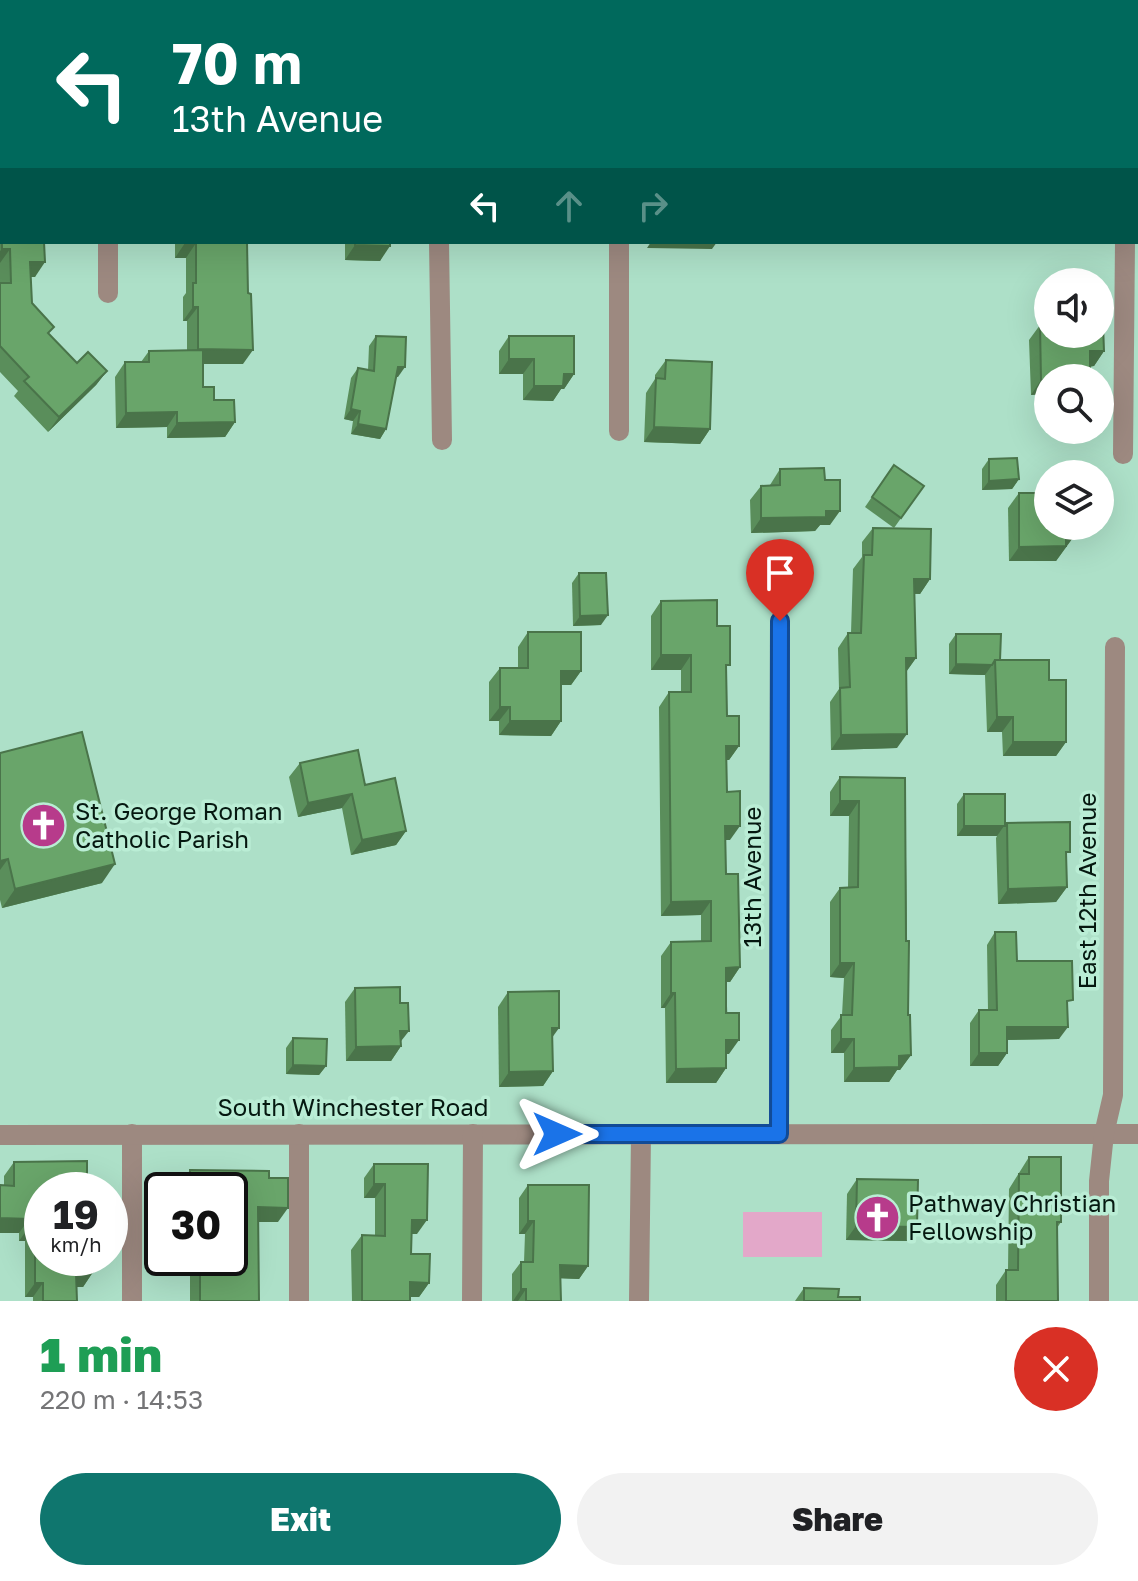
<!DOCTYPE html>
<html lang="en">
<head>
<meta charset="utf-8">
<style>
	:root { --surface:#fff; --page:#f2f2f2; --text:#202124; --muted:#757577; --accent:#0f766e }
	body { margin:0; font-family:"Golos Text",sans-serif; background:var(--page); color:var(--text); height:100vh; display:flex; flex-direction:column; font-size:30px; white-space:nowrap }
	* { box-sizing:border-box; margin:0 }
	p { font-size:26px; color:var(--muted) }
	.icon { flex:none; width:44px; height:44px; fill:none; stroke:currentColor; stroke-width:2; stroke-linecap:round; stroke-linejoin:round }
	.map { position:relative; height:1301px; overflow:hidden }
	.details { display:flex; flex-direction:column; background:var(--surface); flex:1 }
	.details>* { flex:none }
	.hud { position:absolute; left:0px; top:0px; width:1138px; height:244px; box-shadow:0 8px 32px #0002; background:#00695c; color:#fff; overflow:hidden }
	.buttons { position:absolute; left:1034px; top:268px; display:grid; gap:16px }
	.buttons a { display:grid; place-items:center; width:80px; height:80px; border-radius:50%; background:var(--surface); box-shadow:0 8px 32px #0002; font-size:40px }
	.speed { position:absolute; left:24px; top:1172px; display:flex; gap:16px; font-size:40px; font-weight:700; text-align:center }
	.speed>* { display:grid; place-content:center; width:104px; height:104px; border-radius:50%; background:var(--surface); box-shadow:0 8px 32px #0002; line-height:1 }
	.speed small { font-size:20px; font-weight:400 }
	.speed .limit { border:4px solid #111; border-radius:12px; background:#fff; color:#111 }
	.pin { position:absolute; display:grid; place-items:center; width:68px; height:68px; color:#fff; margin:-82px -34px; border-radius:50% 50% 50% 0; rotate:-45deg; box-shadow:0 0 8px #0007 }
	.pin .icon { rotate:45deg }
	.me { position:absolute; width:88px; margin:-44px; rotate:90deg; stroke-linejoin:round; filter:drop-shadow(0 0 6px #0008) }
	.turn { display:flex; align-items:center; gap:28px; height:168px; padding:0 40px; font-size:36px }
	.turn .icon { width:104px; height:104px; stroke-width:2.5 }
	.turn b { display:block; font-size:56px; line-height:68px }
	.lanes { display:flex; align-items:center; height:76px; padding:0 40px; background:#0003; justify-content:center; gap:40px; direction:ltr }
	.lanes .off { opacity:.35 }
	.round { display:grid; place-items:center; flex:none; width:84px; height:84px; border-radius:42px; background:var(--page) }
	.headline { display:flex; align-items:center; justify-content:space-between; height:136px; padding:0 40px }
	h1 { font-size:48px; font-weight:800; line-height:60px; color:#1e9e55 }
	.cta { display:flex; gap:16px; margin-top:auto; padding:16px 40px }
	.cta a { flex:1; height:92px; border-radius:48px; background:var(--accent); color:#fff; font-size:32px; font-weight:800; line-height:92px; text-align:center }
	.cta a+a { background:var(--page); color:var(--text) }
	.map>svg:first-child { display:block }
	.green { fill:#e3a8c9 }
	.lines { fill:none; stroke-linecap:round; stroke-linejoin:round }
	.minor { stroke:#9d8980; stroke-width:20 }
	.wall { fill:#5a8e5b }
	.shaded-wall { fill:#4a744a }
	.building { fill:#69a56a; stroke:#4a744a; stroke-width:2 }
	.route-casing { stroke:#114b97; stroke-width:20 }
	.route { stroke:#1a73e8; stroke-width:14 }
	.labels { text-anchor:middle; stroke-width:7; stroke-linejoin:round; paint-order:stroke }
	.poi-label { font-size:24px; fill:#051810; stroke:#baedd5; text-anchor:start }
	.street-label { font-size:24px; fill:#051810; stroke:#baedd5 }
</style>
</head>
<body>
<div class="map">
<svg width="1138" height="1301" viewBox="0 0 1138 1301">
	<rect width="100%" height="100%" fill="#ade0c8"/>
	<!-- green -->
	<rect class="green" x="743" y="1212" width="79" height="45"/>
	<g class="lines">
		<!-- minor -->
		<g class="minor">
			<polyline points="435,0 435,2"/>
			<polyline points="619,0 619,2"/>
			<polyline points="118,2 119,0"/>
			<polyline points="1127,2 1127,0"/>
			<polyline points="108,242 108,293"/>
			<polyline points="439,242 442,440"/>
			<polyline points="619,242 619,431"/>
			<polyline points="1123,454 1125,242"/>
			<polyline points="132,1134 132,1301"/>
			<polyline points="299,1134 299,1301"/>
			<polyline points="779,1134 780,621"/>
			<polyline points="0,1135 1138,1134"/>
			<polyline points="472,1301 473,1134"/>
			<polyline points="639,1301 641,1134"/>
			<polyline points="1099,1301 1099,1181 1104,1134 1113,1095 1115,647"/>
		</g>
	</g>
	<!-- wall -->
	<g class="wall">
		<polygon points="0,0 72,0 72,2 2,2 2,20 0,20"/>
		<polygon points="1,47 2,47 2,106 0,106 0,48"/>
		<polygon points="0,202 2,242 53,242 52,244 44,244 35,277 31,277 32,303 49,334 77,363 107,371 96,385 48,432 14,396 18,391 0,372"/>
		<polygon points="175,242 247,242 243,364 203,364 203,387 235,422 225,437 167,438 167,427 116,428 115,377 125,362 141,362 149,351 187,350 187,321 183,321 183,297 186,293 186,258 175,258"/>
		<polygon points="334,242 390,242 380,261 345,260 345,243"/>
		<polygon points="1040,325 1104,351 1094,366 1048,378 1048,417 1043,417 1042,394 1031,395 1029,340"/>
		<polygon points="376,336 398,377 396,377 386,429 380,439 351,434 353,421 344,419 351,378 358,368 368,370 369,346"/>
		<polygon points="509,336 574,374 564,389 561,389 553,401 523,400 523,374 499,374 499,351"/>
		<polygon points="666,360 710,429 700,444 644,442 646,393 655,379 655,375"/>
		<polygon points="989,459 1019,479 1012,489 982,490 982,469"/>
		<polygon points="894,465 924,486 894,528 865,507"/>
		<polygon points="780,469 825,480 830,525 820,525 815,531 751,533 750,500 761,486 770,485"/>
		<polygon points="1019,493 1077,532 1056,561 1009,561 1008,508"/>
		<polygon points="873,528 930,579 920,594 914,594 916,658 906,672 897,748 831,750 830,702 839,689 838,648 848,633 851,633 853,569 862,557 862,542"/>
		<polygon points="579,573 601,625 573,626 572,583"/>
		<polygon points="661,601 717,626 726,671 727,716 739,746 729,760 726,760 727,792 730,840 725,840 726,874 740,967 730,982 726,982 729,1054 726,1054 726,1068 716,1083 666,1083 665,1008 661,1008 661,956 671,942 701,941 701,915 661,916 659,707 669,692 681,692 681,670 651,670 651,616"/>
		<polygon points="528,632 581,671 571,685 561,685 561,721 551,736 499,735 499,721 489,721 489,682 500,668 518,668 518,647"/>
		<polygon points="956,634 1001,660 1049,680 1066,742 1056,756 1003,756 1002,732 987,732 985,675 949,674 949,644"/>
		<polygon points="0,753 102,883 2,908 0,900"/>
		<polygon points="300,763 365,785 406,831 396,845 351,855 342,808 298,817 289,777"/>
		<polygon points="840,777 905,778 908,1015 911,1055 900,1070 897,1070 889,1082 844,1082 844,1053 831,1053 831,1030 842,1015 844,978 830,977 830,902 840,888 848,887 849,816 830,816 830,792"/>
		<polygon points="964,794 1005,825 1007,823 1066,858 1067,887 1056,902 998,904 996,838 997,836 957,836 957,804"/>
		<polygon points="995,932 1017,961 1067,1008 1059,1039 1007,1040 1007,1053 998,1066 970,1066 970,1023 979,1010 988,1010 987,945"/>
		<polygon points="355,988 401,1042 401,1046 391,1061 346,1061 345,1002"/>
		<polygon points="508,992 553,1037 553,1071 543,1086 499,1087 498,1007"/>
		<polygon points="293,1038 326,1066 319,1075 286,1074 286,1048"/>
		<polygon points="1029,1157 1061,1222 1057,1228 1058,1301 996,1301 996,1285 1006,1270 1008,1270 1009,1189"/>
		<polygon points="14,1162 87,1190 93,1272 83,1287 76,1287 77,1301 33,1301 33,1297 25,1297 25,1241 19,1241 19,1233 4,1186 4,1176"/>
		<polygon points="374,1164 417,1234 412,1234 411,1254 429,1283 419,1297 410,1297 410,1301 352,1301 351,1250 362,1235 375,1236 375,1198 364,1198 364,1178"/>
		<polygon points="190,1170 269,1178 278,1222 258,1222 259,1301 190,1301 190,1258 230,1258 230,1190 180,1190 180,1185"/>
		<polygon points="857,1179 917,1227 907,1241 846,1240 847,1194"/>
		<polygon points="528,1185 588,1266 579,1279 560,1278 561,1301 512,1301 512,1274 521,1262 524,1262 525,1234 519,1234 519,1198"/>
		<polygon points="804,1288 804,1301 795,1301"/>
	</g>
	<!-- shaded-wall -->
	<g class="shaded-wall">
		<polygon points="1,92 2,92 2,106 0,106"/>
		<polygon points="651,242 717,242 712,249 647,248"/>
		<polygon points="185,243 196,243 186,258 175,258"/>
		<polygon points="355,245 390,246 380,261 345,260"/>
		<polygon points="2,249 10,249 0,263 0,251"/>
		<polygon points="30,262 45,262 35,277 20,277"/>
		<polygon points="193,307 198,307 187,321 183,321"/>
		<polygon points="198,349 253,350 243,364 187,364"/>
		<polygon points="1090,351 1104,351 1094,366 1080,366"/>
		<polygon points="509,359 534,359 523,374 499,374"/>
		<polygon points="398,367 405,367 398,377 391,377"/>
		<polygon points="107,371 96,385 48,432 59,417"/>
		<polygon points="564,374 574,374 564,389 561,389 553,401 523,400 534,386"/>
		<polygon points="1041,380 1048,380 1048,386 1042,394 1031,395"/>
		<polygon points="351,409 360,411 353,421 344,419"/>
		<polygon points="177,412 167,427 116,428 126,413"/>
		<polygon points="235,422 225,437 167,438 177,423"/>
		<polygon points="358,424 386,429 380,439 351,434"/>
		<polygon points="654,427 710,429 700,444 644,442"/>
		<polygon points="1019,479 1012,489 982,490 989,481"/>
		<polygon points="826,511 840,511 830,525 820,525 815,531 751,533 761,518"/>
		<polygon points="1066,532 1077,532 1056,561 1009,561 1019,547"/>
		<polygon points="914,579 930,579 920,594 904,593"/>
		<polygon points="608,615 601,625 573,626 580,616"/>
		<polygon points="661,655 691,655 681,670 651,670"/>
		<polygon points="906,658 916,658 906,672"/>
		<polygon points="956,664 992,665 985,675 949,674"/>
		<polygon points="561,671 581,671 571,685 551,685"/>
		<polygon points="500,707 510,707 499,721 489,721"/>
		<polygon points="997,717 1013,717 1002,732 987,732"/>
		<polygon points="510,721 561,721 551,736 499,735"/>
		<polygon points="907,734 897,748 831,750 841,735"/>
		<polygon points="1013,742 1066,742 1056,756 1003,756"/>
		<polygon points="726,746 739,746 729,760 716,760"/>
		<polygon points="352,794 342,808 298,817 308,803"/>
		<polygon points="840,801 859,801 849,816 830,816"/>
		<polygon points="725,826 740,826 730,840 715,840"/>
		<polygon points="964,826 1004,826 997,836 957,836"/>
		<polygon points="406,831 396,845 351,855 362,840"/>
		<polygon points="8,859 0,870 0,861"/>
		<polygon points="115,864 102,883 2,908 15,889"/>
		<polygon points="1067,887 1056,902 998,904 1008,889"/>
		<polygon points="711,901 701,915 661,916 671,902"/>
		<polygon points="840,963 854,963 844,978 830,977"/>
		<polygon points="740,967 730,982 716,982 726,968"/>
		<polygon points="671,993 675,993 665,1008 661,1008"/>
		<polygon points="1007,1027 1068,1027 1059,1039 998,1040"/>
		<polygon points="552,1028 559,1028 549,1042"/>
		<polygon points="400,1031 409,1031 398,1045"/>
		<polygon points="841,1039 854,1039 844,1053 831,1053"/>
		<polygon points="726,1040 739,1040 729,1054 716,1054"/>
		<polygon points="401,1046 391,1061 346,1061 356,1047"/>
		<polygon points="979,1053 1007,1053 998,1066 970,1066"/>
		<polygon points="911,1055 900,1070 897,1070 889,1082 844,1082 854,1068 899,1056"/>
		<polygon points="293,1065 326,1066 319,1075 286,1074"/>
		<polygon points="726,1068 716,1083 666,1083 676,1069"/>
		<polygon points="553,1071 543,1086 499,1087 509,1072"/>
		<polygon points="374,1184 385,1184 375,1198 364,1198"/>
		<polygon points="258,1207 288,1208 278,1222 248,1222"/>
		<polygon points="0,1218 29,1219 19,1233 0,1233"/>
		<polygon points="412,1220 427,1220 417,1234 402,1234"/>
		<polygon points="528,1221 534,1221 525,1234 519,1234"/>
		<polygon points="856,1226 917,1227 907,1241 846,1240"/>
		<polygon points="29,1227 35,1227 25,1241 19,1241"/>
		<polygon points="560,1265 588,1266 579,1279 551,1278"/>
		<polygon points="93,1272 83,1287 66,1287 76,1273"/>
		<polygon points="410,1282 429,1283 419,1297 400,1297"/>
		<polygon points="35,1283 43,1283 33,1297 25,1297"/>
		<polygon points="521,1289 526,1289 518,1301 513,1301"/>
	</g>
	<!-- building -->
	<g class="building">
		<rect x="9" y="0" width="63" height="2"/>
		<rect x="179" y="0" width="65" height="2"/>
		<rect x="639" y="0" width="29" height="2"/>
		<rect x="1" y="47" width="1" height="45"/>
		<polygon points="1,201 2,201 2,242 44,242 45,262 30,262 32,303 54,327 48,333 77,363 88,352 107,371 59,417 24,381 29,377 0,346 0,283 11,283 10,249 2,249"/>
		<polygon points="185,242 247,242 248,293 251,294 253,350 198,349 198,307 193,307 193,283 196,283 196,243"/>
		<polygon points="355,242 390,242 390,246 355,245"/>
		<polygon points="1100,324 1103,324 1104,351 1090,351 1090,378 1048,378 1048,380 1041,380 1040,325 1048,325 1048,334 1100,334"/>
		<polygon points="376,336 406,337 405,367 398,367 386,429 358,424 360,411 351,409 358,368 374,371"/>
		<polygon points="509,336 574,336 574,374 564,374 563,386 534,386 534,359 509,359"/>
		<polygon points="203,350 203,387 214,387 214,400 234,400 235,422 177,423 177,412 126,413 125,362 149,362 149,351"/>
		<polygon points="666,360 712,362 710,429 654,427 656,378 665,379"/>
		<polygon points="1017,458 1019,479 989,481 989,459"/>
		<polygon points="894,465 924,486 901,518 872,497"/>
		<polygon points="824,468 825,480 840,480 840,511 826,511 826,517 761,518 761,486 780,485 780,469"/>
		<polygon points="1019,493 1048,493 1048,526 1076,526 1077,532 1066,532 1066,546 1019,547"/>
		<polygon points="873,528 931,529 930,579 914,579 916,658 906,658 907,734 841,735 840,688 850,687 848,633 861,633 864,555 872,555"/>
		<polygon points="579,573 606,573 608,615 580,616"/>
		<polygon points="717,600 717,626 730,626 730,665 726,665 727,716 739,716 739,746 726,746 727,792 740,791 740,826 725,826 726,874 738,874 740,967 726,968 726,1013 739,1013 739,1040 726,1040 726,1068 676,1069 675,993 671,993 671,942 711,941 711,901 671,902 669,692 691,692 691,655 661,655 661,601"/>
		<polygon points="528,632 581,632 581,671 561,671 561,721 510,721 510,707 500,707 500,668 528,668"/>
		<polygon points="956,634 1001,634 1000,660 995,660 992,665 956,664"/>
		<polygon points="995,660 1049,660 1049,680 1066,680 1066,742 1013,742 1013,717 997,717"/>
		<polygon points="82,732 115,864 15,889 8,859 0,861 0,753"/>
		<polygon points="358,750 365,785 395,778 406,831 362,840 352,794 308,803 300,763"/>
		<polygon points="840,777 905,778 906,941 909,941 908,1015 910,1015 911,1055 899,1056 899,1067 854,1068 854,1039 841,1039 841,1015 852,1015 854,963 840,963 840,888 858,887 859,801 840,801"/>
		<rect x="964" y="794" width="41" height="32"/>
		<polygon points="1070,822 1070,852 1066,852 1067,887 1008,889 1007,823"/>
		<polygon points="995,932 1016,932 1017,961 1072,961 1073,1000 1067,1001 1068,1027 1007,1027 1007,1053 979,1053 979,1010 997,1010"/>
		<polygon points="400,987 400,1003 408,1003 409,1031 400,1031 401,1046 356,1047 355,988"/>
		<polygon points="559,991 559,1028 552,1028 553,1071 509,1072 508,992"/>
		<polygon points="293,1038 327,1039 326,1066 293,1065"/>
		<polygon points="1029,1157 1061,1157 1061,1222 1057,1222 1058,1301 1006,1301 1006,1270 1018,1270 1019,1174 1029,1174"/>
		<polygon points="87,1161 87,1190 42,1190 42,1258 93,1258 93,1272 76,1273 77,1301 43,1301 43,1283 35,1283 35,1227 29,1227 29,1219 0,1218 0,1185 14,1186 14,1162"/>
		<polygon points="374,1164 428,1164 427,1220 412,1220 411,1254 430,1254 429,1283 410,1282 410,1301 362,1301 362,1235 385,1236 385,1184 374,1184"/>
		<polygon points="190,1170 269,1171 269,1178 288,1178 288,1208 258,1207 259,1301 200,1301 200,1258 230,1258 230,1190 190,1190"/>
		<polygon points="857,1179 918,1180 917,1227 856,1226"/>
		<polygon points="528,1185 589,1185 588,1266 560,1265 561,1301 526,1301 526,1289 521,1289 521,1262 533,1262 534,1221 528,1221"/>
		<polygon points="804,1288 839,1289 838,1297 860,1297 860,1301 804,1301"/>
	</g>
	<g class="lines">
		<defs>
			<polyline id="route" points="557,1134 779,1134 780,621"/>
		</defs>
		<!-- route casing -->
		<use href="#route" class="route-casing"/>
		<!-- route -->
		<use href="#route" class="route"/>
	</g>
	<!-- icons -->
	<defs>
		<symbol id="church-disc" viewBox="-11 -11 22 22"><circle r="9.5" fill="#b73b8b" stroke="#baedd5"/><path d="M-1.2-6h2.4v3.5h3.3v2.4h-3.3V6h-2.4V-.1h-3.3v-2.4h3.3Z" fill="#fff"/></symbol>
	</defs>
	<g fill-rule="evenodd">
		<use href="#church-disc" x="18" y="800" width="51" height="51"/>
		<use href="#church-disc" x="852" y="1192" width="51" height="51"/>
	</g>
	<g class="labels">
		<!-- poi labels -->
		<g class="poi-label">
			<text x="75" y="820">St. George Roman<tspan x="75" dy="28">Catholic Parish</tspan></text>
			<text x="908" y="1212">Pathway Christian<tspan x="908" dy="28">Fellowship</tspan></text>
		</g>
		<!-- street labels -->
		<g class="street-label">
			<text transform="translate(753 877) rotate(-90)" y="8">13th Avenue</text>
			<text transform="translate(1088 891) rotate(-90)" y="8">East 12th Avenue</text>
			<text x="353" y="1116">South Winchester Road</text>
		</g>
	</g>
</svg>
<div class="buttons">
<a><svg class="icon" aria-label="sound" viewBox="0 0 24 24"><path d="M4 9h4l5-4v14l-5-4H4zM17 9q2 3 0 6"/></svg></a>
<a><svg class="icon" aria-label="search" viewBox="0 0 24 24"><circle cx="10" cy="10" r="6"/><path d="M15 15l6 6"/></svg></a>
<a><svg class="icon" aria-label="layers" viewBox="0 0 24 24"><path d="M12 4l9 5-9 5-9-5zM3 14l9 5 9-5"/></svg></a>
</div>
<div class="speed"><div>19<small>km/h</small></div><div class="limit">30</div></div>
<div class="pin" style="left:780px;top:621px;background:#d93025"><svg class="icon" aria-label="arrive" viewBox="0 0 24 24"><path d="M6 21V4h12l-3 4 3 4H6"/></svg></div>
<svg class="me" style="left:557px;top:1134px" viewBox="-20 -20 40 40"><path d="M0-17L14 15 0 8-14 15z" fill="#1a73e8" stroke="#fff" stroke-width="4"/></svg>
<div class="hud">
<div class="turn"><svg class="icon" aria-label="left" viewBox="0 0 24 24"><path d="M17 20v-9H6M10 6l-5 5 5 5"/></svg><div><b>70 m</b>13th Avenue</div></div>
<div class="lanes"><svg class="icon" aria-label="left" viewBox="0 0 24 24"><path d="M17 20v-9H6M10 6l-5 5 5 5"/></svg><svg class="icon off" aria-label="ahead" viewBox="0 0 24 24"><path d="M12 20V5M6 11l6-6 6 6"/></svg><svg class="icon off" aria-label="right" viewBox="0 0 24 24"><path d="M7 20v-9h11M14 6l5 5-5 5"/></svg></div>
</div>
</div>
<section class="details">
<div class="headline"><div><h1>1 min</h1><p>220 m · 14:53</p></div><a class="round" style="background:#d93025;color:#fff"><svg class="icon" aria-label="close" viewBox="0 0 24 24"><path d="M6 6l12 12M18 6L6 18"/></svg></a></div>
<div class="cta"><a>Exit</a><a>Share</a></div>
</section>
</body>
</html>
